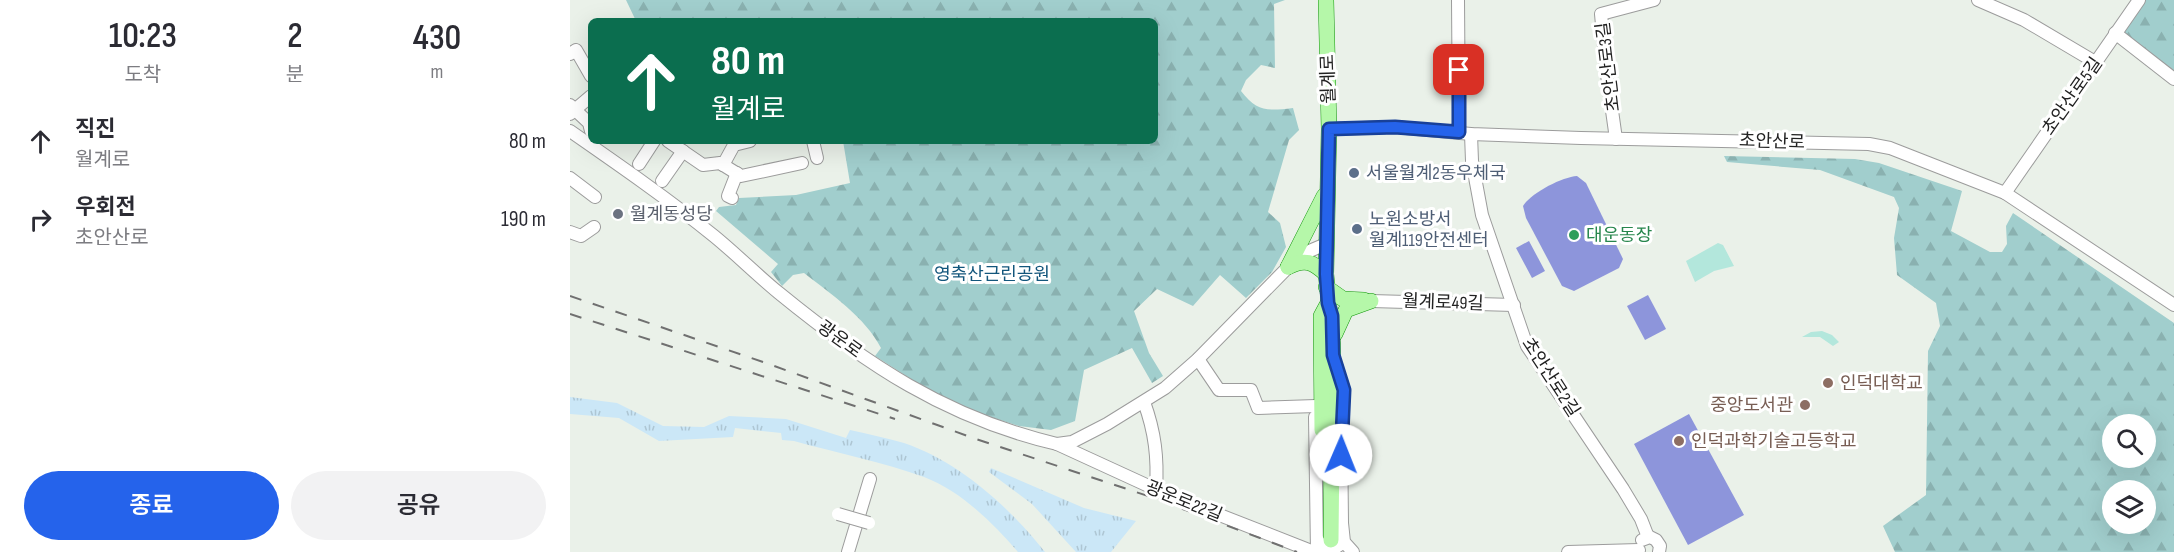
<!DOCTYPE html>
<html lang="ko">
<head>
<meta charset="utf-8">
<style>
	:root { --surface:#fff; --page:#f2f2f3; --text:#2b2b33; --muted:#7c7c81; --accent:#2563eb }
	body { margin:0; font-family:"Sofia Sans Condensed","Noto Sans KR",sans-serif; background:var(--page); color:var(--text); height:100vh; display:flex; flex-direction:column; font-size:22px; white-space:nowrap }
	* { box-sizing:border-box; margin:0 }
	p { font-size:20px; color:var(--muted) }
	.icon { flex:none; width:33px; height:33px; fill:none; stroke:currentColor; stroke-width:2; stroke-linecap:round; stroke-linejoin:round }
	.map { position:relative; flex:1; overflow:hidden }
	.panel { display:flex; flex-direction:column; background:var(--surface); width:570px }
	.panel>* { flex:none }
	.guide { position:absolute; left:18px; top:18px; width:570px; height:126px; border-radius:9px; box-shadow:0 6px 24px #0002; background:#0b6e4f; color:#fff; overflow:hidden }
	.controls { position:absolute; left:1532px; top:414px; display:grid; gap:12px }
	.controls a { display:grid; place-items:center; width:54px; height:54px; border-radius:50%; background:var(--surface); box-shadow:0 6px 24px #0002; font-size:30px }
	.pin { position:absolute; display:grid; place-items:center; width:51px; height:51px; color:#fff; margin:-26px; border-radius:12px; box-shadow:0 3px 9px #0006 }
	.me { position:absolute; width:66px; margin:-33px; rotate:1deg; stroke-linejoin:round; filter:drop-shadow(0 0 4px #0008) }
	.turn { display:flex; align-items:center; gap:21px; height:126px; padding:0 24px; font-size:27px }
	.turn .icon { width:78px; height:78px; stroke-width:2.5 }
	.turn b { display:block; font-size:42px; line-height:51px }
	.eta { display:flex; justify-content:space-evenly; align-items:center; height:102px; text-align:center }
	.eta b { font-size:36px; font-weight:600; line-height:42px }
	.cta { display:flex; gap:12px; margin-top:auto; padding:12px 24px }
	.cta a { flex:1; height:69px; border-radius:36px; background:var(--accent); color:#fff; font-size:24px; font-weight:600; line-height:69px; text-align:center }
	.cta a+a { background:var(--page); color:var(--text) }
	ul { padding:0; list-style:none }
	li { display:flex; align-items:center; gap:18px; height:78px; padding:0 24px }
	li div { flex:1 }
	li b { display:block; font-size:22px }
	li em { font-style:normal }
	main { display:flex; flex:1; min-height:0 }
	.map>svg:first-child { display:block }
	.grass { fill:#b3e7dc }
	.forest { fill:url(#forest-firs); fill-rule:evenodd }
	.park { fill:url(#park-tufts) }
	.pitch { fill:#8d95db }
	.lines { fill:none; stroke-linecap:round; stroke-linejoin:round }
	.minor-casing { stroke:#9c9c9c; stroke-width:14 }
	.major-casing { stroke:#11960a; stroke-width:16 }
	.minor { stroke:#fff; stroke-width:12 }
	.major { stroke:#b5f7a9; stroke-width:15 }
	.rail { stroke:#707070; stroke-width:2; stroke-dasharray:12 12; stroke-linecap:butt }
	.minor-bridge-casing { stroke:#9c9c9c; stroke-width:14; stroke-linecap:butt }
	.minor-bridge { stroke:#fff; stroke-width:12 }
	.route-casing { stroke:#184099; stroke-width:15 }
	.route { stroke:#2563eb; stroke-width:10 }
	.service-dot { fill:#5c6f8a; stroke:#fff; stroke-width:2 }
	.worship-dot { fill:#6b7280; stroke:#fff; stroke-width:2 }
	.leisure-dot { fill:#2e9e5b; stroke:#fff; stroke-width:2 }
	.education-dot { fill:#8d6e63; stroke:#fff; stroke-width:2 }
	.labels { text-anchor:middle; stroke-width:6; stroke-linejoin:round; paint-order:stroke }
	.street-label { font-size:18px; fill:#222; stroke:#fff }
	.service-label { font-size:18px; fill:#4e5e75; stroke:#fff; text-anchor:start }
	.worship-label { font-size:18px; fill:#5b616d; stroke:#fff; text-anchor:start }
	.leisure-label { font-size:18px; fill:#27864d; stroke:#fff; text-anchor:start }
	.park-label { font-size:18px; fill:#13567c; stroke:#fff }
	.education-label { font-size:18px; fill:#785e54; stroke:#fff; text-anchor:start }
</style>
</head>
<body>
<main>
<section class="panel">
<div class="eta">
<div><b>10:23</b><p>도착</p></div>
<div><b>2</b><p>분</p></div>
<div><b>430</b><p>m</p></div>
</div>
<ul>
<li><svg class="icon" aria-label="ahead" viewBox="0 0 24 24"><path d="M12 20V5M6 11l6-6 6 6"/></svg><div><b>직진</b><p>월계로</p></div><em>80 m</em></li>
<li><svg class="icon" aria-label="right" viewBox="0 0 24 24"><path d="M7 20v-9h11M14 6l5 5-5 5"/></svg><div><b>우회전</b><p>초안산로</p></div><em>190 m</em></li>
</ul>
<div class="cta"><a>종료</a><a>공유</a></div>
</section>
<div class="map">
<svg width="1604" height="552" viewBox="0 0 1604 552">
	<defs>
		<pattern id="forest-firs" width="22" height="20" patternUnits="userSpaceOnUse" patternTransform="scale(1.5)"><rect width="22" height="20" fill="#a1cecd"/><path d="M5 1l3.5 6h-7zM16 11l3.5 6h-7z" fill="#8ab1b0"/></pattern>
		<pattern id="park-tufts" width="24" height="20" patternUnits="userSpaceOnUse" patternTransform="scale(1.5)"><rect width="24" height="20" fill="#cbe7f7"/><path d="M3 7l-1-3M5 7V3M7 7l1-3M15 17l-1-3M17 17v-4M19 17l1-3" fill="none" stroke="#aec6d3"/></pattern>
	</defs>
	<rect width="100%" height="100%" fill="#eaf1e9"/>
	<!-- grass -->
	<g class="grass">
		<polygon points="1148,243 1153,245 1164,266 1144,271 1125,282 1116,261"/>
		<polygon points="1252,331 1262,335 1269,342 1263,346 1250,337 1232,337 1241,332"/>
	</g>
	<!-- forest -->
	<g class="forest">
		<path d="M56,0H715L704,4L705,68L691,65L676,80L671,91C687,112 697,111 723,108L729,130L719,140L698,212L710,223L716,247L702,272L676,298L650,275L623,306L587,289L564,311L579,353L593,376L582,383L562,348L514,370L505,421L481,430L449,426L396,409L358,390L305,356L311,348C295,317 261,294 234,273L223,275L212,286L201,272L208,264L146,211L149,207L166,205L169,198L226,195L280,183L273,141H585V21H66Z"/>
		<polygon points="1574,0 1604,0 1604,73 1551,34"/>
		<path d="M1154,156L1285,159L1309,163L1392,191L1381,231L1420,252H1432L1437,244L1436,226L1443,213L1604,323V552H1325L1313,526L1356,495L1358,351L1370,326L1366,303L1327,275L1324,238L1329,208L1324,197L1250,170L1157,162ZM1575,424V458H1542V424ZM1575,490V524H1542V490Z"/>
	</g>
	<!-- park -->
	<g class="park">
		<path d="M0,397L47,403L93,426L134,427L159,416L216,419L276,438L280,430C298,434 317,438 334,443C390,462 439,507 475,552H448C423,523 391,491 354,477C313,462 267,453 224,441L212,440L211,433L165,428L163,437L89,441L49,418L0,414Z"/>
		<polygon points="421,468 514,508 566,521 541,552 506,552 462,504 419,472"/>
	</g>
	<!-- pitch -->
	<g class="pitch">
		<path d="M1007,176L1016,183L1053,259L1049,268L1004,291L992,286L956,218L953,206C961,193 992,177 1007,176Z"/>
		<polygon points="959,241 975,271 962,278 946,248"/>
		<polygon points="1078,295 1096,329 1075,340 1057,306"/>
		<polygon points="1119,414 1174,515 1118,545 1064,444"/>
	</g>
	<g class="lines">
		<defs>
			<g id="minor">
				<polyline points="888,0 889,132"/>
				<polyline points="1408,0 1454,20 1525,62"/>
				<polyline points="1545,33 1604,79"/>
				<polyline points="0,54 6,50 21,76"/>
				<polyline points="0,105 19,123 21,131"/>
				<polyline points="0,114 21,96"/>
				<polyline points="759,129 825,127 901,134 1011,138 1299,144 1320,148 1435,193 1604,305"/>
				<path d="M0,131C49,165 98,199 144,236C166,254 187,275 209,293C296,364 376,418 487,444L502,442L537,424L595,388L628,359L730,255L756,244"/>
				<polyline points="901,134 902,161 912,215 957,346 1053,489 1071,519 1078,537"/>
				<polyline points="1046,139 1036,68 1031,14 1084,0"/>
				<polyline points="98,141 133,165 150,163 171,176 232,163"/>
				<polyline points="243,141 247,158"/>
				<polyline points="69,164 84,141"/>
				<polyline points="153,165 164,145 180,141"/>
				<polyline points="0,178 25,197"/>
				<polyline points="92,181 113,151"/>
				<polyline points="1435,193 1569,0"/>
				<polyline points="162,198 158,196 167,173"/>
				<polyline points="0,232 11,236 24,227"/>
				<polyline points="801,301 944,305"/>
				<polyline points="628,359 649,390 681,390 688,408 746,406"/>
				<polyline points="765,363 774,390 771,431 772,523 774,542 783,552"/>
				<path d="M574,402C585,432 588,458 586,490"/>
				<polyline points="745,417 747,552"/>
				<polyline points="487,444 596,494 744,552"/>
				<polyline points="747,539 752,547 762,550 774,542"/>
				<polyline points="1072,540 1080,537 1086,540 1090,546 1089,552"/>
				<polyline points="278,552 300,479"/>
				<polyline points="998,552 1069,550"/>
			</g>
			<g id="major">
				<polyline points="756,0 759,129 756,274 763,346 761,540"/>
				<polyline points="718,267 754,196"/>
				<path d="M718,267C735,258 743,262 756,274"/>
				<polyline points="756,287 773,299 794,300"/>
				<polyline points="765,334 776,310 801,301"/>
				<polyline points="752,430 751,316 758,303"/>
			</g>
		</defs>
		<!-- minor casing -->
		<use href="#minor" class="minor-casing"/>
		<!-- major casing -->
		<use href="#major" class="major-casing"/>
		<!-- minor -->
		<use href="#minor" class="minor"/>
		<!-- major -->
		<use href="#major" class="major"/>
		<!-- rail -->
		<g class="rail">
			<polyline points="0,296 196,363 406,439 581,497 727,552"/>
			<polyline points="0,314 325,419"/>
		</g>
		<defs>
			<polyline id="minor-bridge" points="268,514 299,523"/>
		</defs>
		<!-- minor-bridge casing -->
		<use href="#minor-bridge" class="minor-bridge-casing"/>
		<!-- minor-bridge -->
		<use href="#minor-bridge" class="minor-bridge"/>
	</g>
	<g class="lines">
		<defs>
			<polyline id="route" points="771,455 774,390 763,355 762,316 758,303 756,274 759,129 825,127 889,132 889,70"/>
		</defs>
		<!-- route casing -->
		<use href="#route" class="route-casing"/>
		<!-- route -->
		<use href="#route" class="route"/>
	</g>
	<!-- markers -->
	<g class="service-dot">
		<circle cx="784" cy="173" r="6"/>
		<circle cx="787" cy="229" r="6"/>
	</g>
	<circle class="worship-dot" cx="48" cy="214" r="6"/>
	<circle class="leisure-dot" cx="1004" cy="235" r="6"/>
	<g class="education-dot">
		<circle cx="1258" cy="383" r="6"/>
		<circle cx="1235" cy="405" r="6"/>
		<circle cx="1109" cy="441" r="6"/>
	</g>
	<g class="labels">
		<!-- street labels -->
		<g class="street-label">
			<text transform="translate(1038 67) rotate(-97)" y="6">초안산로3길</text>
			<text transform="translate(758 79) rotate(-92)" y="6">월계로</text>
			<text transform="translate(1502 96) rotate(-55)" y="6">초안산로5길</text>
			<text transform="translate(1202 141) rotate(2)" y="6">초안산로</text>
			<text transform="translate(873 302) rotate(2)" y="6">월계로49길</text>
			<text transform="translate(270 339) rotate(36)" y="6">광운로</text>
			<text transform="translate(981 377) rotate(57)" y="6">초안산로2길</text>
			<text transform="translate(614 501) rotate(22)" y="6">광운로22길</text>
		</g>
		<!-- service labels -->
		<g class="service-label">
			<text x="796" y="179">서울월계2동우체국</text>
			<text x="799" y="225">노원소방서<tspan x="799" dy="21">월계119안전센터</tspan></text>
		</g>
		<!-- worship labels -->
		<g class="worship-label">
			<text x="60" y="220">월계동성당</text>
		</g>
		<!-- leisure labels -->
		<g class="leisure-label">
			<text x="1016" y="241">대운동장</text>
		</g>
		<!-- park labels -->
		<g class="park-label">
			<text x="422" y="280">영축산근린공원</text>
		</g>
		<!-- education labels -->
		<g class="education-label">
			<text x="1270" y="389">인덕대학교</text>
			<text x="1223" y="411" text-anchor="end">중앙도서관</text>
			<text x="1121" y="447">인덕과학기술고등학교</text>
		</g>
	</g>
</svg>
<div class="controls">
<a><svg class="icon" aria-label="search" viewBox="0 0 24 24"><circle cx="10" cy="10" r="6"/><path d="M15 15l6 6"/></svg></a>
<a><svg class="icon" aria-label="layers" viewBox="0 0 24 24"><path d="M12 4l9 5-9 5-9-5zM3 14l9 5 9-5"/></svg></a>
</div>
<div class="pin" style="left:889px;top:70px;background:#d93025"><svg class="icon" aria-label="arrive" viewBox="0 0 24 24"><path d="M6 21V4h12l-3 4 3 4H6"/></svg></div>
<svg class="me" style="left:771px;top:455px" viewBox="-20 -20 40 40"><circle r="19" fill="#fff"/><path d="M0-13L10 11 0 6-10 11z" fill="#2563eb"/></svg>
<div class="guide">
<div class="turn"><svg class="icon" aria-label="ahead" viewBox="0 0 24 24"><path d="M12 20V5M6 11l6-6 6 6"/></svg><div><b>80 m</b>월계로</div></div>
</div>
</div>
</main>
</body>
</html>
